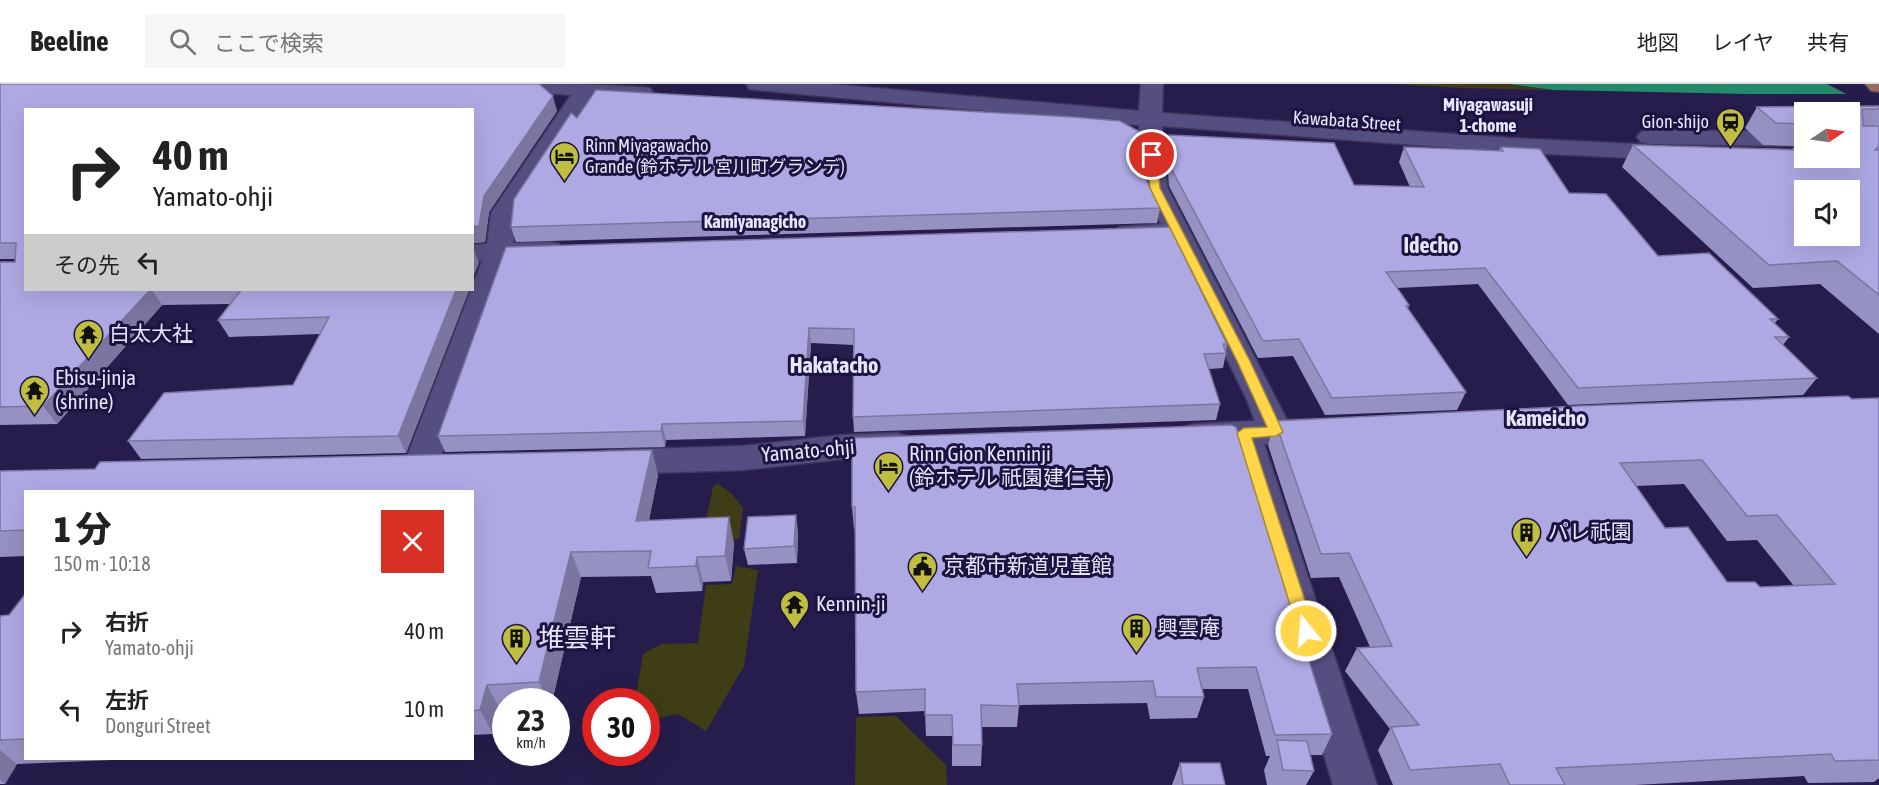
<!DOCTYPE html>
<html lang="ja">
<head>
<meta charset="utf-8">
<style>
	:root { --surface:#fff; --page:#f6f6f6; --text:#222; --muted:#767676; --line:#e0e0e0 }
	body { margin:0; font-family:"Asap Condensed","Noto Sans JP",sans-serif; background:var(--page); color:var(--text); height:100vh; display:flex; flex-direction:column; font-size:22px; white-space:nowrap }
	* { box-sizing:border-box; margin:0 }
	p { font-size:20px; color:var(--muted) }
	.icon { flex:none; width:33px; height:33px; fill:none; stroke:currentColor; stroke-width:2; stroke-linecap:round; stroke-linejoin:round }
	.map { position:relative; flex:1; overflow:hidden }
	.details { position:absolute; left:24px; top:406px; width:450px; height:270px; display:flex; flex-direction:column; background:var(--surface); border-radius:0px; box-shadow:0 6px 24px #0002 }
	.details>* { flex:none }
	.hud { position:absolute; left:24px; top:24px; width:450px; height:183px; border-radius:0px; box-shadow:0 6px 24px #0002; background:#fff; color:var(--text); overflow:hidden }
	.needle { width:39px; rotate:77deg }
	.tools { position:absolute; left:1794px; top:18px; display:grid; gap:12px }
	.tools a { display:grid; place-items:center; width:66px; height:66px; border-radius:0px; background:var(--surface); box-shadow:0 6px 24px #0002; font-size:30px }
	.speed { position:absolute; left:492px; top:604px; display:flex; gap:12px; font-size:30px; font-weight:700; text-align:center }
	.speed>* { display:grid; place-content:center; width:78px; height:78px; border-radius:50%; background:var(--surface); box-shadow:0 6px 24px #0002; line-height:1 }
	.speed small { font-size:15px; font-weight:400 }
	.speed .limit { border:9px solid #d22; background:#fff; color:#111 }
	.pin { position:absolute; display:grid; place-items:center; width:51px; height:51px; color:#fff; margin:-26px; border:3px solid #fff; border-radius:50%; box-shadow:0 2px 6px #0007 }
	.me { position:absolute; width:66px; margin:-33px; rotate:343deg; stroke-linejoin:round; filter:drop-shadow(0 0 4px #0008) }
	.turn { display:flex; align-items:center; gap:21px; height:126px; padding:0 30px; font-size:27px }
	.turn .icon { width:78px; height:78px; stroke-width:2.5 }
	.turn b { display:block; font-size:42px; line-height:51px }
	.then { display:flex; align-items:center; height:57px; padding:0 30px; background:#0003; gap:12px; font-size:22px }
	.round { display:grid; place-items:center; flex:none; width:63px; height:63px; border-radius:0px; background:var(--page) }
	.overview { display:flex; align-items:center; justify-content:space-between; height:102px; padding:0 30px }
	h1 { font-size:36px; font-weight:800; line-height:45px }
	ul { padding:0; list-style:none }
	li { display:flex; align-items:center; gap:18px; height:78px; padding:0 30px }
	li div { flex:1 }
	li b { display:block; font-size:22px }
	li em { font-style:normal }
	header { display:flex; align-items:center; gap:36px; box-sizing:border-box; height:84px; padding:0 30px; background:var(--surface); border-bottom:2px solid var(--line) }
	header strong { font-size:28px }
	nav { display:flex; gap:33px; margin-inline-start:auto; font-size:21px }
	.search { width:420px; height:54px; background:var(--page); display:flex; align-items:center; gap:15px; box-sizing:border-box; padding:0 21px; border-radius:0px; color:var(--muted); font-size:22px }
	.map>svg:first-child { display:block }
	.green { fill:#3e3d15 }
	.water { fill:#25896b }
	.pier { fill:#261d4c }
	.lines { fill:none; stroke-linecap:round; stroke-linejoin:round }
	.minor-casing { stroke:#40365d; stroke-width:3 }
	.major-casing { stroke:#40365d; stroke-width:3 }
	.minor { fill:#554e81; fill-rule:evenodd }
	.major { fill:#9b6964; fill-rule:evenodd }
	.wall { fill:#9691c3; fill-rule:evenodd }
	.shaded-wall { fill:#7a769f }
	.building { fill:#aea9e3; stroke:#7a769f; stroke-width:1.5; fill-rule:evenodd }
	.route { fill:#ffd54a; stroke:#a68a30; stroke-width:1.5 }
	.labels { text-anchor:middle; stroke-width:6; stroke-linejoin:round; paint-order:stroke }
	.far-neighbourhood-label { font-size:18px; font-weight:bold; fill:#e6e5fd; stroke:#1d1340 }
	.far-street-label { font-size:18px; fill:#e6e5fd; stroke:#1d1340 }
	.far-poi-label { font-size:18px; fill:#e6e5fd; stroke:#1d1340; text-anchor:end }
	.poi-label { font-size:21px; fill:#e6e5fd; stroke:#1d1340; text-anchor:start }
	.street-label { font-size:21px; fill:#e6e5fd; stroke:#1d1340 }
	.neighbourhood-label { font-size:22px; font-weight:bold; fill:#e6e5fd; stroke:#1d1340 }
	.near-poi-label { font-size:26px; fill:#e6e5fd; stroke:#1d1340; text-anchor:start }
</style>
</head>
<body>
<header>
<strong>Beeline</strong>
<div class="search"><svg class="icon" aria-label="search" viewBox="0 0 24 24"><circle cx="10" cy="10" r="6"/><path d="M15 15l6 6"/></svg>ここで検索</div>
<nav><a>地図</a><a>レイヤ</a><a>共有</a></nav>
</header>
<div class="map">
<svg width="1879" height="701" viewBox="0 0 1879 701">
	<rect width="100%" height="100%" fill="#261d4c"/>
	<!-- green -->
	<g class="green">
		<polygon points="1395,0 1507,0 1551,6 1461,4"/>
		<polygon points="717,399 732,410 743,424 739,455 702,456 713,403"/>
		<polygon points="736,482 758,486 744,582 706,647 678,630 660,634 647,643 646,618 635,618 643,570 661,560 698,559 706,501 732,500"/>
		<polygon points="896,632 946,681 947,701 855,701 856,633"/>
	</g>
	<!-- water -->
	<polygon class="water" points="1509,0 1879,0 1879,10 1748,10 1553,6"/>
	<!-- pier -->
	<polygon class="pier" points="1827,0 1879,0 1879,13 1854,14"/>
	<g class="lines">
		<defs>
			<g id="minor">
				<path d="M499,0C543,0 609,0 650,4L653,9L650,14L642,16L592,12L517,129L513,159L549,158L559,160L562,166L559,172L510,176L437,383L432,392L420,395L408,392L403,383L482,177H472V161L487,160L491,129L571,11L510,6L502,5Z"/>
				<polygon points="746,0 829,0 1139,27 1141,0 1163,0 1162,29 1509,54 1677,62 1685,64 1689,69 1685,74 1677,76 1509,68 1162,42 1167,103 1287,336 1317,335 1329,338 1333,346 1329,354 1317,357 1264,360 1377,701 1333,701 1231,361 1195,362 1183,359 1178,351 1183,343 1195,340 1255,337 1247,316 1169,156 1128,157 1119,155 1115,149 1119,143 1161,140 1143,103 1139,41 757,6 749,5"/>
				<polygon points="1649,46 1804,48 1804,62 1649,60 1641,58 1637,53 1641,48"/>
				<polygon points="897,349 909,353 914,361 909,369 897,373 842,375 743,386 611,390 599,387 594,378 599,369 611,366 743,362 842,351"/>
			</g>
			<polygon id="major" points="1865,0 1879,0 1879,8 1871,7"/>
		</defs>
		<!-- minor casing -->
		<use href="#minor" class="minor-casing"/>
		<!-- major casing -->
		<use href="#major" class="major-casing"/>
		<!-- minor -->
		<use href="#minor" class="minor"/>
		<!-- major -->
		<use href="#major" class="major"/>
	</g>
	<!-- wall -->
	<g class="wall">
		<polygon points="0,0 557,27 489,128 485,158 26,206 469,206 406,369 141,375 128,357 293,301 320,250 229,253 218,236 230,220 162,221 57,340 0,341 0,178 15,178 15,175 0,175"/>
		<path d="M1879,22V250L1820,200L1753,204L1622,83L1633,61L1792,65L1795,62L1763,61L1745,44L1757,23ZM1804,28H1850V74H1804Z"/>
		<polygon points="577,34 1143,89 1160,124 1157,139 516,158 511,143"/>
		<polygon points="1169,51 1354,101 1410,103 1399,78 1404,63 1499,67 1501,63 1658,172 1778,235 1775,239 1789,253 1783,261 1817,294 1803,311 1568,321 1478,200 1397,204 1409,221 1408,225 1466,308 1457,326 1325,331 1293,272 1258,274 1169,102 1166,66"/>
		<polygon points="506,163 1227,260 1226,266 1226,269 1223,284 1209,285 1220,320 1216,336 854,348 853,333 854,261 811,259 805,352 666,356 665,363 445,368 438,352"/>
		<path d="M1879,314V694L1874,698L1808,699L1804,692L1635,701H1393L1378,666L1390,645L1345,587L1357,564L1370,563L1339,493L1311,494L1268,361L1275,337ZM1684,400L1727,457L1757,456L1794,502L1760,503L1727,498L1665,444L1636,402Z"/>
		<polygon points="1231,341 1332,650 1322,671 1310,671 1314,687 1306,701 1267,701 1264,686 1270,672 1266,672 1248,605 1202,605 1204,613 1197,634 1150,635 1147,619 1019,621 1017,643 982,643 982,661 981,682 952,682 952,652 926,652 925,627 859,630 856,608 855,445 854,445 852,423"/>
		<polygon points="0,387 658,391 649,436 734,459 731,497 703,498 702,507 656,509 651,492 581,493 552,618 506,618 506,625 500,625 493,650 472,651 472,408 26,408 26,472 0,473"/>
		<polygon points="798,447 797,479 748,481 744,465"/>
		<polygon points="26,509 26,675 136,675 17,680 5,700 0,700 0,532 9,531"/>
		<polygon points="1180,679 1225,701 1172,701"/>
	</g>
	<!-- shaded-wall -->
	<g class="shaded-wall">
		<polygon points="553,12 557,27 489,128 485,158 472,159 472,142 484,112"/>
		<polygon points="473,163 479,179 472,196"/>
		<polygon points="150,206 152,206 162,221 57,340 43,322"/>
		<polygon points="456,206 469,206 406,369 398,352"/>
		<polygon points="809,244 811,259 805,352 803,337"/>
		<polygon points="662,340 666,356 665,363 661,347"/>
		<polygon points="652,366 658,391 644,462 636,437"/>
		<polygon points="796,431 798,447 797,479 794,462"/>
		<polygon points="729,433 734,459 731,497 725,472"/>
		<polygon points="571,468 581,493 552,618 549,618 539,598"/>
		<polygon points="697,473 703,498 702,507 696,482"/>
		<polygon points="487,601 500,625 493,650 480,626"/>
		<polygon points="0,666 17,680 5,700 0,696"/>
	</g>
	<!-- building -->
	<g class="building">
		<polygon points="0,0 539,0 553,12 484,112 479,142 472,142 472,26 26,26 26,206 150,206 43,322 0,323 0,178 15,178 16,159 0,159"/>
		<polygon points="596,6 1073,33 1120,37 1140,48 1143,89 1160,124 511,143 514,115 571,29 577,34"/>
		<path d="M1879,22V25H1862L1863,42H1879V62L1875,66H1879V211L1837,177L1769,181L1633,61L1804,66V74H1850V28H1804V40L1776,39L1757,23ZM1804,106H1850V152H1804Z"/>
		<polygon points="1169,51 1334,59 1354,101 1424,103 1404,63 1503,67 1501,63 1540,65 1569,109 1606,110 1658,172 1709,169 1778,235 1770,235 1789,253 1775,253 1817,294 1578,304 1485,184 1386,188 1409,221 1406,222 1466,308 1332,314 1299,255 1263,257 1172,86"/>
		<polygon points="1797,58 1804,58 1804,65"/>
		<polygon points="1170,143 1227,260 1223,260 1226,269 1204,270 1220,320 853,333 854,245 809,244 803,337 662,340 661,347 438,352 506,163"/>
		<polygon points="241,206 456,206 398,352 128,357 164,309 293,301 329,233 218,236"/>
		<path d="M1848,312L1852,315L1879,314V676L1835,677L1831,670L1556,684L1565,701H1510L1500,680L1410,686L1391,643L1419,641L1357,564L1392,562L1349,469L1321,470L1275,337L1579,322ZM1702,376L1747,432L1777,431L1835,500L1760,503L1755,498H1727L1688,443L1665,444L1620,379Z"/>
		<polygon points="1231,341 1236,343 1332,650 1275,651 1256,583 1197,584 1204,613 1156,613 1153,597 1017,600 1019,622 981,621 982,661 953,661 952,631 925,631 925,605 856,608 855,423 852,423 852,354"/>
		<polygon points="652,366 636,437 729,433 725,472 697,473 696,482 648,484 651,467 571,468 539,598 487,601 480,626 472,627 472,408 26,408 26,446 0,447 0,387 95,385 100,378"/>
		<polygon points="796,431 794,462 744,465 748,433"/>
		<polygon points="26,509 26,655 0,656 0,532 9,531"/>
		<polygon points="1277,656 1307,657 1314,687 1283,686"/>
		<polygon points="1180,679 1220,679 1225,701 1183,701"/>
	</g>
	<!-- route -->
	<polygon class="route" points="1152,68 1157,71 1160,104 1250,277 1283,348 1276,352 1252,354 1315,547 1312,552 1306,554 1301,552 1298,547 1237,349 1244,344 1267,343 1237,277 1150,104 1147,71"/>
	<!-- icons -->
	<defs>
		<symbol id="station-pin" viewBox="-11 -11 22 30"><path d="M0 17L-7.5 6A9.5 9.5 0 1 1 7.5 6Z" fill="#c0be41" stroke="#1d1340"/><path d="M-3-6H3Q5-6 5-4V2Q5 4 3 4L4.5 6H3L1.5 4h-3L-3 6H-4.5L-3 4Q-5 4-5 2V-4Q-5-6-3-6ZM-3.5-4v3h7v-3ZM-3.5 1v1.5H-2V1ZM2 1v1.5H3.5V1Z" fill="#111"/></symbol>
		<symbol id="hotel-pin" viewBox="-11 -11 22 30"><path d="M0 17L-7.5 6A9.5 9.5 0 1 1 7.5 6Z" fill="#c0be41" stroke="#1d1340"/><path d="M-6-4.5h1.5V1H6V5H4.5V3h-9V5H-6ZM-4 0a1.8 1.8 0 1 1 3.6 0ZM.5 0V-2.5h3Q6-2.5 6 0Z" fill="#111"/></symbol>
		<symbol id="temple-pin" viewBox="-11 -11 22 30"><path d="M0 17L-7.5 6A9.5 9.5 0 1 1 7.5 6Z" fill="#c0be41" stroke="#1d1340"/><path d="M0-6L5-2H3V0L6.5 2.5H4V6H1.5V3h-3V6H-4V2.5H-6.5L-3 0V-2H-5Z" fill="#111"/></symbol>
		<symbol id="building-pin" viewBox="-11 -11 22 30"><path d="M0 17L-7.5 6A9.5 9.5 0 1 1 7.5 6Z" fill="#c0be41" stroke="#1d1340"/><path d="M-4-6H4V6H1V3H-1V6H-4ZM-2.5-4.3h1.7v1.8h-1.7ZM.8-4.3h1.7v1.8H.8ZM-2.5-1h1.7V.8h-1.7ZM.8-1h1.7V.8H.8Z" fill="#111"/></symbol>
		<symbol id="civic-pin" viewBox="-11 -11 22 30"><path d="M0 17L-7.5 6A9.5 9.5 0 1 1 7.5 6Z" fill="#c0be41" stroke="#1d1340"/><path d="M-.6-6.5H3V-4.5H.6V-3L4-1V1h2V6H-6V1h2V-1L-.6-3ZM-1.2 2.5V6h2.4V2.5Z" fill="#111"/></symbol>
	</defs>
	<g fill-rule="evenodd">
		<use href="#station-pin" x="1714" y="22" width="33" height="45"/>
		<use href="#hotel-pin" x="548" y="56" width="33" height="45"/>
		<use href="#temple-pin" x="72" y="234" width="33" height="45"/>
		<use href="#temple-pin" x="18" y="290" width="33" height="45"/>
		<use href="#hotel-pin" x="872" y="366" width="33" height="45"/>
		<use href="#building-pin" x="1510" y="432" width="33" height="45"/>
		<use href="#civic-pin" x="906" y="466" width="33" height="45"/>
		<use href="#temple-pin" x="778" y="504" width="33" height="45"/>
		<use href="#building-pin" x="1120" y="528" width="33" height="45"/>
		<use href="#building-pin" x="500" y="538" width="33" height="45"/>
	</g>
	<g class="labels">
		<!-- far-neighbourhood labels -->
		<g class="far-neighbourhood-label">
			<text x="1488" y="27">Miyagawasuji<tspan x="1488" dy="21">1-chome</tspan></text>
			<text x="755" y="144">Kamiyanagicho</text>
		</g>
		<!-- far-street labels -->
		<g class="far-street-label">
			<text transform="translate(1347 37) rotate(4)" y="6">Kawabata Street</text>
		</g>
		<!-- far-poi labels -->
		<g class="far-poi-label">
			<text x="1709" y="44">Gion-shijo</text>
			<text x="585" y="68" text-anchor="start">Rinn Miyagawacho<tspan x="585" dy="21">Grande (鈴ホテル 宮川町グランデ)</tspan></text>
		</g>
		<!-- poi labels -->
		<g class="poi-label">
			<text x="109" y="257">白太大社</text>
			<text x="55" y="301">Ebisu-jinja<tspan x="55" dy="24">(shrine)</tspan></text>
			<text x="909" y="377">Rinn Gion Kenninji<tspan x="909" dy="24">(鈴ホテル 祇園建仁寺)</tspan></text>
			<text x="1548" y="455">パレ祇園</text>
			<text x="944" y="489">京都市新道児童館</text>
			<text x="816" y="527">Kennin-ji</text>
			<text x="1157" y="551">興雲庵</text>
		</g>
		<!-- street labels -->
		<g class="street-label">
			<text transform="translate(808 367) rotate(-5)" y="7">Yamato-ohji</text>
		</g>
		<!-- neighbourhood labels -->
		<g class="neighbourhood-label">
			<text x="1431" y="169">Idecho</text>
			<text x="834" y="289">Hakatacho</text>
			<text x="1546" y="342">Kameicho</text>
		</g>
		<!-- near-poi labels -->
		<g class="near-poi-label">
			<text x="538" y="563">堆雲軒</text>
		</g>
	</g>
</svg>
<div class="tools">
<a><svg class="needle" viewBox="-14 -14 28 28"><path d="M0-13l5 13h-10z" fill="#e53935"/><path d="M0 13l5-13h-10z" fill="#767676"/></svg></a>
<a><svg class="icon" aria-label="sound" viewBox="0 0 24 24"><path d="M4 9h4l5-4v14l-5-4H4zM17 9q2 3 0 6"/></svg></a>
</div>
<div class="speed"><div>23<small>km/h</small></div><div class="limit">30</div></div>
<div class="pin" style="left:1152px;top:71px;background:#d93025"><svg class="icon" aria-label="arrive" viewBox="0 0 24 24"><path d="M6 21V4h12l-3 4 3 4H6"/></svg></div>
<svg class="me" style="left:1306px;top:547px" viewBox="-20 -20 40 40"><circle r="17" fill="#ffd54a" stroke="#fff" stroke-width="3"/><path d="M0-11L8 9 0 5-8 9z" fill="#fff"/></svg>
<div class="hud">
<div class="turn"><svg class="icon" aria-label="right" viewBox="0 0 24 24"><path d="M7 20v-9h11M14 6l5 5-5 5"/></svg><div><b>40 m</b>Yamato-ohji</div></div>
<div class="then">その先<svg class="icon" aria-label="left" viewBox="0 0 24 24"><path d="M17 20v-9H6M10 6l-5 5 5 5"/></svg></div>
</div>
<section class="details">
<div class="overview"><div><h1>1 分</h1><p>150 m · 10:18</p></div><a class="round" style="background:#d93025;color:#fff"><svg class="icon" aria-label="close" viewBox="0 0 24 24"><path d="M6 6l12 12M18 6L6 18"/></svg></a></div>
<ul>
<li><svg class="icon" aria-label="right" viewBox="0 0 24 24"><path d="M7 20v-9h11M14 6l5 5-5 5"/></svg><div><b>右折</b><p>Yamato-ohji</p></div><em>40 m</em></li>
<li><svg class="icon" aria-label="left" viewBox="0 0 24 24"><path d="M17 20v-9H6M10 6l-5 5 5 5"/></svg><div><b>左折</b><p>Donguri Street</p></div><em>10 m</em></li>
</ul>
</section>
</div>
</body>
</html>
